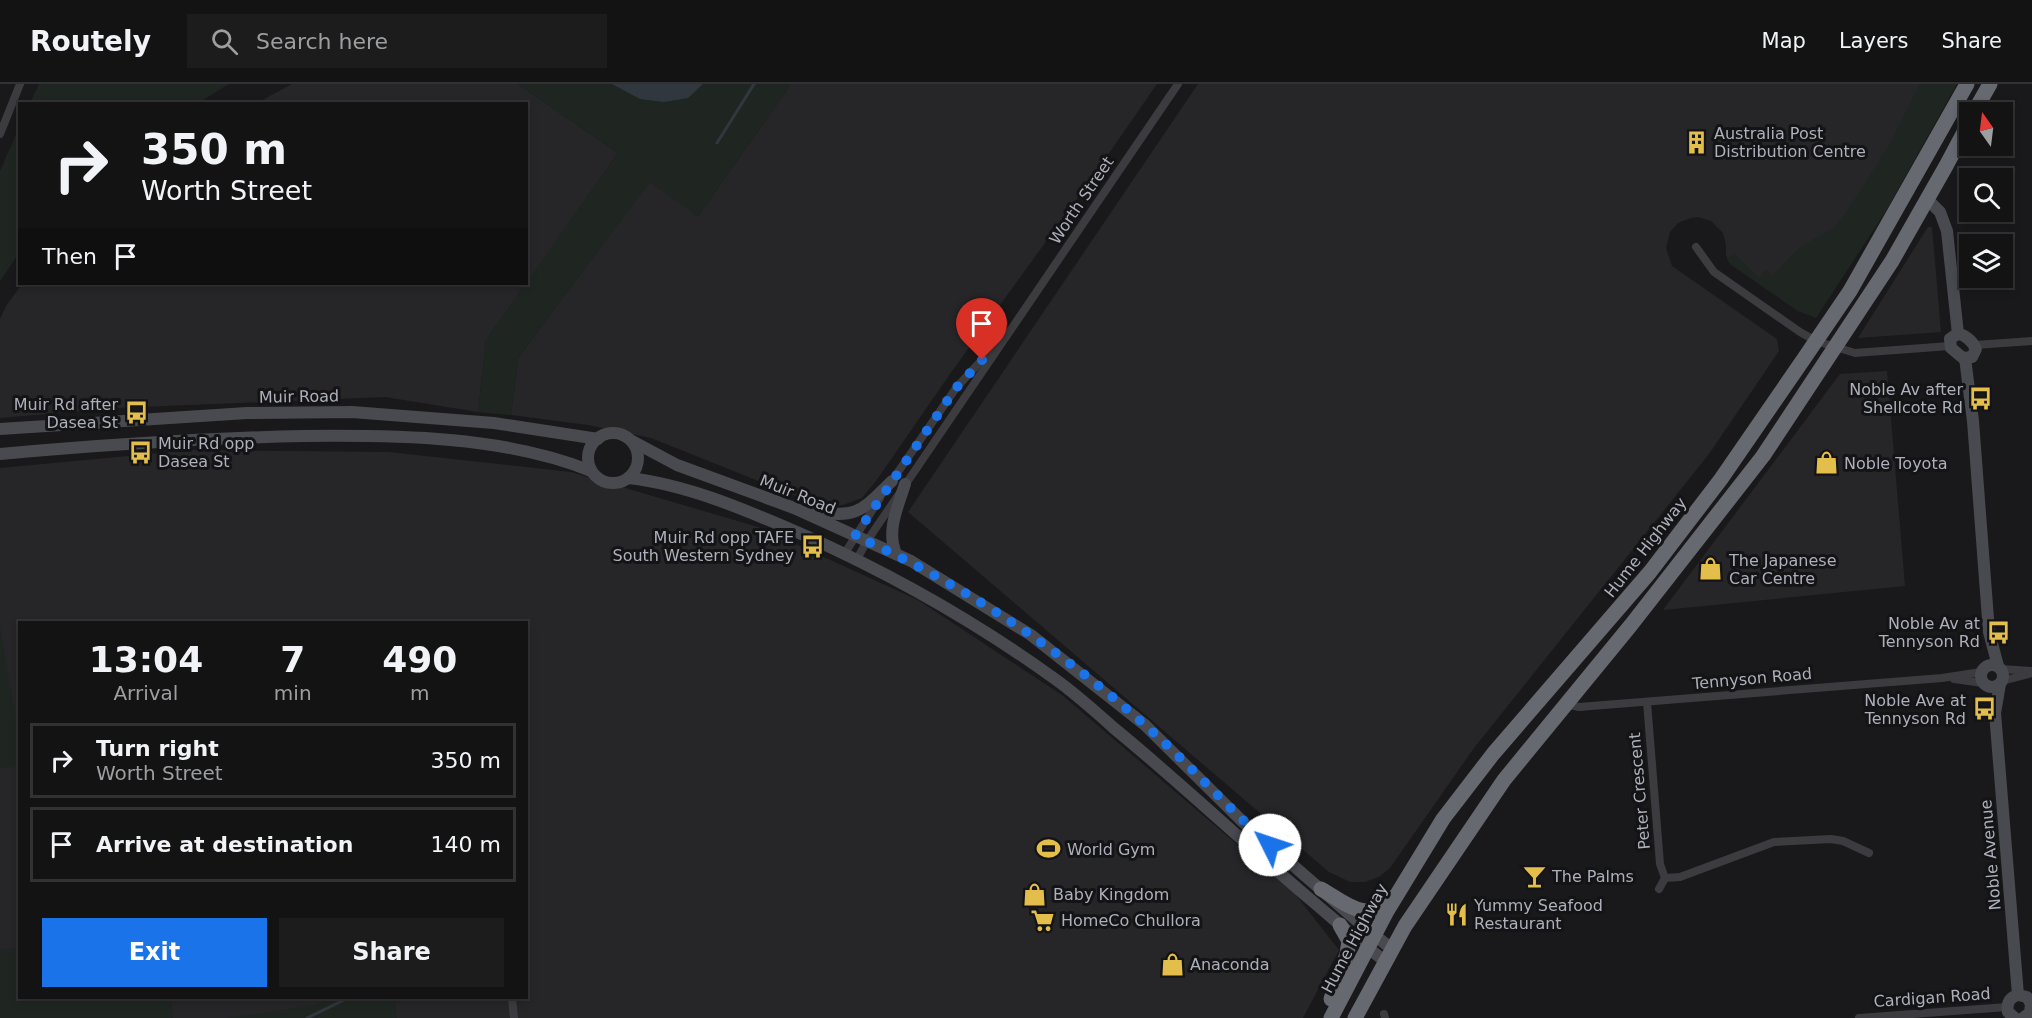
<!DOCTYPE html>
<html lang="en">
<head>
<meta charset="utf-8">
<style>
	:root { --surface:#131314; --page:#1c1c1d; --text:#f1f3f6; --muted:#9d9ea0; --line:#323234; --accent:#1a73e8 }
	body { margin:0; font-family:"DejaVu Sans",sans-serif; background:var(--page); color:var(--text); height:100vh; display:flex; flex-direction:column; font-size:22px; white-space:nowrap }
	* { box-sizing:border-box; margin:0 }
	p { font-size:20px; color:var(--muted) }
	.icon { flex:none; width:33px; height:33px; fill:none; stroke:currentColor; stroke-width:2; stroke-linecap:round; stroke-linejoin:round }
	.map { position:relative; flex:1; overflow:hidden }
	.details { position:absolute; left:18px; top:537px; width:510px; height:378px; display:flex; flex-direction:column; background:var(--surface); border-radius:0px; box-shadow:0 3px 9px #0003,0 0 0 2px var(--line) }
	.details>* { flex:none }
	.top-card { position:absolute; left:18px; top:18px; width:510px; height:183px; border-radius:0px; box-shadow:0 3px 9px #0003,0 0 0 2px var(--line); background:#131314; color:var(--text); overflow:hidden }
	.needle { width:39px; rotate:346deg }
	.controls { position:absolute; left:1959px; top:18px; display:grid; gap:12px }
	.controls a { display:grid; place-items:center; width:54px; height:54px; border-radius:0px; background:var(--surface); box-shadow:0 3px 9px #0003,0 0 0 2px var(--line); font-size:30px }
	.pin { position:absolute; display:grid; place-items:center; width:51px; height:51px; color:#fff; margin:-62px -26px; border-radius:50% 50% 50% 0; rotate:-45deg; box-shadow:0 0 6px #0007 }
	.pin .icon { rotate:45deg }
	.me { position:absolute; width:66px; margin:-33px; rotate:311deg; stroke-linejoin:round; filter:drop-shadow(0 0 4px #0008) }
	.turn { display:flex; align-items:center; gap:21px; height:126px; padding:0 24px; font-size:27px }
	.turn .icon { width:78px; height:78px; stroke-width:2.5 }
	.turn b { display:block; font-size:42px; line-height:51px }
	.then { display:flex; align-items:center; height:57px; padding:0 24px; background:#0003; gap:12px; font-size:22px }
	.eta { display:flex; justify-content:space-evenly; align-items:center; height:102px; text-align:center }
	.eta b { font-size:36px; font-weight:800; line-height:42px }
	.action { display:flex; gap:12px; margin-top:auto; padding:12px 24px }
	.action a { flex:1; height:69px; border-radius:0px; background:var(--accent); color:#fff; font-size:24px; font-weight:800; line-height:69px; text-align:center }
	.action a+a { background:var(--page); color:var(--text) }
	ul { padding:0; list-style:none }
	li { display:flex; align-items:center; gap:18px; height:75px; margin:0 12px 9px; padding:0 12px; border:3px solid var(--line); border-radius:0px }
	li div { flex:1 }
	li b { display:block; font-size:22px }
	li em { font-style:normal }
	header { display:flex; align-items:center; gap:36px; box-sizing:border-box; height:84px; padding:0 30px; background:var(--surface); border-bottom:2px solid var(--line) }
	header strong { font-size:28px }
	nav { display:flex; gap:33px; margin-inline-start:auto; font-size:21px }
	.search { width:420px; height:54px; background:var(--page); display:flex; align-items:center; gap:15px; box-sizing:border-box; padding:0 21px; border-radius:0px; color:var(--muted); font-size:22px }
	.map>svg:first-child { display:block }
	.built { fill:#262528; fill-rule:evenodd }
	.green { fill:#1f2621 }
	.water { fill:#30373e }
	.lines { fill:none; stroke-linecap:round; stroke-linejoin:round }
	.stream { stroke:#30373e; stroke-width:3 }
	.street { stroke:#3b3b40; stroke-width:8 }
	.secondary { stroke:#494a50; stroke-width:12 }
	.highway { stroke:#676970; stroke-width:15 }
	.route { stroke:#1a73e8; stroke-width:10; stroke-dasharray:0 18 }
	.labels { text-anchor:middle; stroke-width:6; stroke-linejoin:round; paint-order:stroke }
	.poi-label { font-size:16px; fill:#adafba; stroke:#141416; text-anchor:start }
	.street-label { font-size:16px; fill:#adafba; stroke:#141416 }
</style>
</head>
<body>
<header>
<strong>Routely</strong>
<div class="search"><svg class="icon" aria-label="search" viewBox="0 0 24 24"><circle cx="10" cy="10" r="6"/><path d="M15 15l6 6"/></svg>Search here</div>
<nav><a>Map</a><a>Layers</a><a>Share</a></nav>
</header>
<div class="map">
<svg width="2032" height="934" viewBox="0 0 2032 934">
	<rect width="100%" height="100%" fill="#19191b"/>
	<!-- built -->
	<g class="built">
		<polygon points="292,0 518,0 618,69 527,199 526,20 257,19"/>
		<polygon points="791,0 1157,0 1087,101 950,290 876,397 862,414 843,421 821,422 651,354 588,341 511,331 518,274 650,97 698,132"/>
		<polygon points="1198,0 1938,0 1807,226 1798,227 1730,180 1726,171 1726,161 1723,149 1711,137 1698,133 1691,134 1678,139 1670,148 1666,164 1672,182 1777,255 1779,267 1709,370 1474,664 1390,784 1379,793 1365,798 1350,798 1329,788 908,428"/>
		<polygon points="1928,143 1932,143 1941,248 1858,254"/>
		<polygon points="22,200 526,200 486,256 478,328 385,313 117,324 0,334 0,235 6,222"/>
		<polygon points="1887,287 1905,502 1663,526 1840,290"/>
		<path d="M192,366L389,368L571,388L758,443L918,516L1062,611L1295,810L1339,866L1303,934H0V384ZM20,538H526V914H20Z"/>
	</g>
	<!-- green -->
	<g class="green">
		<polygon points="39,0 229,0 198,19 30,19"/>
		<polygon points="518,0 791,0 698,132 650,98 518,274 511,331 478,328 486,256 618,69"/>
		<polygon points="1920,0 1957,0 1886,127 1816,234 1798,227 1730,180 1727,175 1734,169 1759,194 1766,186 1773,191 1800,163 1834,144 1847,127 1889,62"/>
		<polygon points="19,44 19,169 0,197 0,87"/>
		<polygon points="0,543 19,654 19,678 13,683 0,684"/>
		<polygon points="19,864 20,914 171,914 173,934 0,934 0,866"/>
		<polygon points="330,914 399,914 395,919 397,934 228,934 315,921"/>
	</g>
	<!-- water -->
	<polygon class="water" points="612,0 703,0 688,14 664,18 640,15"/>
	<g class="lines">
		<!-- stream -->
		<g class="stream">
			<polyline points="717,59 754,0"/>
			<polyline points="307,934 348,914"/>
		</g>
		<!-- street -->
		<g class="street">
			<polyline points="0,50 20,0"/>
			<polyline points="1696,163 1714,188 1800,248 1816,257 1855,269 1950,262"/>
			<polyline points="1975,261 2032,257"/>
			<polyline points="889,401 956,304 991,266"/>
			<polyline points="845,469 880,414"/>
			<path d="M857,475L867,457C970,304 1074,152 1178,0"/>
			<polyline points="2001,585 2032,587"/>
			<polyline points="1954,595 1983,599"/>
			<polyline points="2002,597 2029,590"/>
			<polyline points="1647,618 1660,780 1665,794 1659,805"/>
			<polyline points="1565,620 1579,623 1942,594 1981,588"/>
			<polyline points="1665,794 1680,793 1774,758 1831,755 1843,757 1869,769"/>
			<polyline points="512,914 514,934"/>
			<polyline points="1384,930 1385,934"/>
			<polyline points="1859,934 2007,923"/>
		</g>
		<!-- secondary -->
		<g class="secondary">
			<polyline points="1927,115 1940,128 1947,147 1958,250"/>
			<path d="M1957,250C1965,250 1973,258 1976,265L1972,273L1963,274L1951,264L1950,255Z"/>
			<polyline points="1965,274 1973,337 1989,548 1998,582"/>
			<polyline points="0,345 247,329 352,328 494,339 598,355"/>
			<circle cx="613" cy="374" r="25"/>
			<polyline points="632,357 677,381 794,424 911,477 1031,551 1145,641 1243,738 1363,842 1392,865"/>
			<path d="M0,370C101,361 202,354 304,352C397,351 505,352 591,387"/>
			<path d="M629,394C690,401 750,428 806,452C895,492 976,538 1055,595C1076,610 1096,628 1115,645C1182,700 1245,760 1311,816C1336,837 1359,858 1385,877"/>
			<path d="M813,427C858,435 861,427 892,397"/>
			<path d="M896,470C886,446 898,423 905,400"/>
			<circle cx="1992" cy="592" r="11"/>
			<polyline points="2000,600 1995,629 2018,911"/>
			<path d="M2015,934L2008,928C2006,919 2010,913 2018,911L2027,913L2031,920L2030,929L2023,934"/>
		</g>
		<!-- highway -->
		<g class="highway">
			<polyline points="1974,28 1990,0"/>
			<path d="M1321,805C1344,818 1368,842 1391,814"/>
			<polyline points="1331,915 1347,870 1349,857 1340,841"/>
			<polyline points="1331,934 1387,827 1443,735 1493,670 1650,488 1721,395 1803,276 1850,207 1967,0"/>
			<polyline points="1355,934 1405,842 1504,696 1631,541 1763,372 1892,177 1946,82 1970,37"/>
		</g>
	</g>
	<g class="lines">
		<!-- route -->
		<path class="route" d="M982,276L956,304L855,452C961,499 1058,564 1145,641C1188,679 1227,723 1270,761"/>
	</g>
	<!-- icons -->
	<defs>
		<symbol id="building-bare" viewBox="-9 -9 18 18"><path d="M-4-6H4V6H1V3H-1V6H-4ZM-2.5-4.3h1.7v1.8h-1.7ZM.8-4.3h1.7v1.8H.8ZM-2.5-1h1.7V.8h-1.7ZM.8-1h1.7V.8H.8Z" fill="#e3be4a" stroke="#141416" stroke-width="2.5" paint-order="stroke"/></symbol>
		<symbol id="bus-bare" viewBox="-9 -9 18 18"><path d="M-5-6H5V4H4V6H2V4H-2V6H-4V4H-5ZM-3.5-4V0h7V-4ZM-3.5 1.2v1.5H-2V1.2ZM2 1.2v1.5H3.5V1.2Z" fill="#e3be4a" stroke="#141416" stroke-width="2.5" paint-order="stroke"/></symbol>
		<symbol id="shop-bare" viewBox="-9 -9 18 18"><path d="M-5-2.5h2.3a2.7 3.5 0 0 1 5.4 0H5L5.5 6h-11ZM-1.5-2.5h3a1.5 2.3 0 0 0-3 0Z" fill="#e3be4a" stroke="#141416" stroke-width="2.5" paint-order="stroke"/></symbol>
		<symbol id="stadium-bare" viewBox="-9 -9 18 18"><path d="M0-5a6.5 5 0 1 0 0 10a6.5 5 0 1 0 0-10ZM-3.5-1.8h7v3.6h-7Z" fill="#e3be4a" stroke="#141416" stroke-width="2.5" paint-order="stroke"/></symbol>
		<symbol id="bar-bare" viewBox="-9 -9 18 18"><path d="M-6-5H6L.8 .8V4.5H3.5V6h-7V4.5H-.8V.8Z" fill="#e3be4a" stroke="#141416" stroke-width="2.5" paint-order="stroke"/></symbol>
		<symbol id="restaurant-bare" viewBox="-9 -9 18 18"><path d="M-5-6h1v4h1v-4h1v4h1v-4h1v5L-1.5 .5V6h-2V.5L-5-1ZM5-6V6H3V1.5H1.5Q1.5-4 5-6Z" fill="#e3be4a" stroke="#141416" stroke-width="2.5" paint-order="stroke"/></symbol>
		<symbol id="supermarket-bare" viewBox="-9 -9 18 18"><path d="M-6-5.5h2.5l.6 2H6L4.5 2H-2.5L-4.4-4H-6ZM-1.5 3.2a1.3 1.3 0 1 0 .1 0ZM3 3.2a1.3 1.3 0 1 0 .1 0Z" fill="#e3be4a" stroke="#141416" stroke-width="2.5" paint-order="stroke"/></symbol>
	</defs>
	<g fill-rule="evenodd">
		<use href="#building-bare" x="1680" y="42" width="33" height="33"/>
		<use href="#bus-bare" x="1964" y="298" width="33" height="33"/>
		<use href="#bus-bare" x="120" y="312" width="33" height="33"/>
		<use href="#bus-bare" x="124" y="352" width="33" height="33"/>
		<use href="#shop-bare" x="1810" y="362" width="33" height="33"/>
		<use href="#bus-bare" x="796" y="446" width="33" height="33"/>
		<use href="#shop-bare" x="1694" y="468" width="33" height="33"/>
		<use href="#bus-bare" x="1982" y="532" width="33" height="33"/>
		<use href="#bus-bare" x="1968" y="608" width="33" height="33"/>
		<use href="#stadium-bare" x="1032" y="748" width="33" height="33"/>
		<use href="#bar-bare" x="1518" y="776" width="33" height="33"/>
		<use href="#shop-bare" x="1018" y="794" width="33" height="33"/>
		<use href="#restaurant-bare" x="1440" y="814" width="33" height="33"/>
		<use href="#supermarket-bare" x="1026" y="820" width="33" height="33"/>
		<use href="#shop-bare" x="1156" y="864" width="33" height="33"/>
	</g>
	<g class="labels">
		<!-- poi labels -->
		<g class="poi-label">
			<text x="1714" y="55">Australia Post<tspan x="1714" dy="18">Distribution Centre</tspan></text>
			<text x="1963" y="311" text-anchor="end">Noble Av after<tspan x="1963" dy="18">Shellcote Rd</tspan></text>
			<text x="118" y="326" text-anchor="end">Muir Rd after<tspan x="118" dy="18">Dasea St</tspan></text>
			<text x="158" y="365">Muir Rd opp<tspan x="158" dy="18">Dasea St</tspan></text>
			<text x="1844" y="385">Noble Toyota</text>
			<text x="794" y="459" text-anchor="end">Muir Rd opp TAFE<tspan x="794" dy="18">South Western Sydney</tspan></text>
			<text x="1729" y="482">The Japanese<tspan x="1729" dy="18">Car Centre</tspan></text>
			<text x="1980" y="545" text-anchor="end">Noble Av at<tspan x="1980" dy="18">Tennyson Rd</tspan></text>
			<text x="1966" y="622" text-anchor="end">Noble Ave at<tspan x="1966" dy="18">Tennyson Rd</tspan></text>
			<text x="1067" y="771">World Gym</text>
			<text x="1552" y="798">The Palms</text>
			<text x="1053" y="816">Baby Kingdom</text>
			<text x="1474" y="827">Yummy Seafood<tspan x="1474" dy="18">Restaurant</tspan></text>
			<text x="1061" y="842">HomeCo Chullora</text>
			<text x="1190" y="886">Anaconda</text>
		</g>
		<!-- street labels -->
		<g class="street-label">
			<text transform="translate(1081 116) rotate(-56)" y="6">Worth Street</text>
			<text transform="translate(299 312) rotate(-1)" y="6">Muir Road</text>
			<text transform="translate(798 410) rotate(22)" y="6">Muir Road</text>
			<text transform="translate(1645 463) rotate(-52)" y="6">Hume Highway</text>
			<text transform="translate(1752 594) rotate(-5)" y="6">Tennyson Road</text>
			<text transform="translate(1639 707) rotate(-95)" y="6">Peter Crescent</text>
			<text transform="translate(1990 771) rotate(-95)" y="6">Noble Avenue</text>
			<text transform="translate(1354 854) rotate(-62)" y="6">Hume Highway</text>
			<text transform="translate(1932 913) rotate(-4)" y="6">Cardigan Road</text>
		</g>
	</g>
</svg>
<div class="controls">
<a><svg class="needle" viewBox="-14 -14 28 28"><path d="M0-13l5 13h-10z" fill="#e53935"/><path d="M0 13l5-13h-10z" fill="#9d9ea0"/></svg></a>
<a><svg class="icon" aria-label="search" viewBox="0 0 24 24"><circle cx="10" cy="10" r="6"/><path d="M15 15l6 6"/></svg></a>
<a><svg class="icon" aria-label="layers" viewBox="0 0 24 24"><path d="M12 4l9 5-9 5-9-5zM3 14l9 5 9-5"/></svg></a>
</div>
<div class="pin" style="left:982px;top:276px;background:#d93025"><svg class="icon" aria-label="arrive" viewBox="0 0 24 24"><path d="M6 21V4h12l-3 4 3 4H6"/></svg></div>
<svg class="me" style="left:1270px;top:761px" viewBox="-20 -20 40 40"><circle r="19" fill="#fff"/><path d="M0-13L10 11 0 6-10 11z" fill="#1a73e8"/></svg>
<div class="top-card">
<div class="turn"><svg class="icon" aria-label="right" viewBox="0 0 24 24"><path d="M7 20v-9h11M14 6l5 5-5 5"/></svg><div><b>350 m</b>Worth Street</div></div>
<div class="then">Then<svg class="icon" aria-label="arrive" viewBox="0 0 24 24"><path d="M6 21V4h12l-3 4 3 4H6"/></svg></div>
</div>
<section class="details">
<div class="eta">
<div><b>13:04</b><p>Arrival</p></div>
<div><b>7</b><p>min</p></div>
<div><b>490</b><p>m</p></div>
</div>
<ul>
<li><svg class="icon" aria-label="right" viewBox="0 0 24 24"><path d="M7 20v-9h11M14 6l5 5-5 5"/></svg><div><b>Turn right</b><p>Worth Street</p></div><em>350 m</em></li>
<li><svg class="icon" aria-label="arrive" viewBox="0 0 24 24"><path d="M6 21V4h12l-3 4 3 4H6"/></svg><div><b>Arrive at destination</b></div><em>140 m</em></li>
</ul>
<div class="action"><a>Exit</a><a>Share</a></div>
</section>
</div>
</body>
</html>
